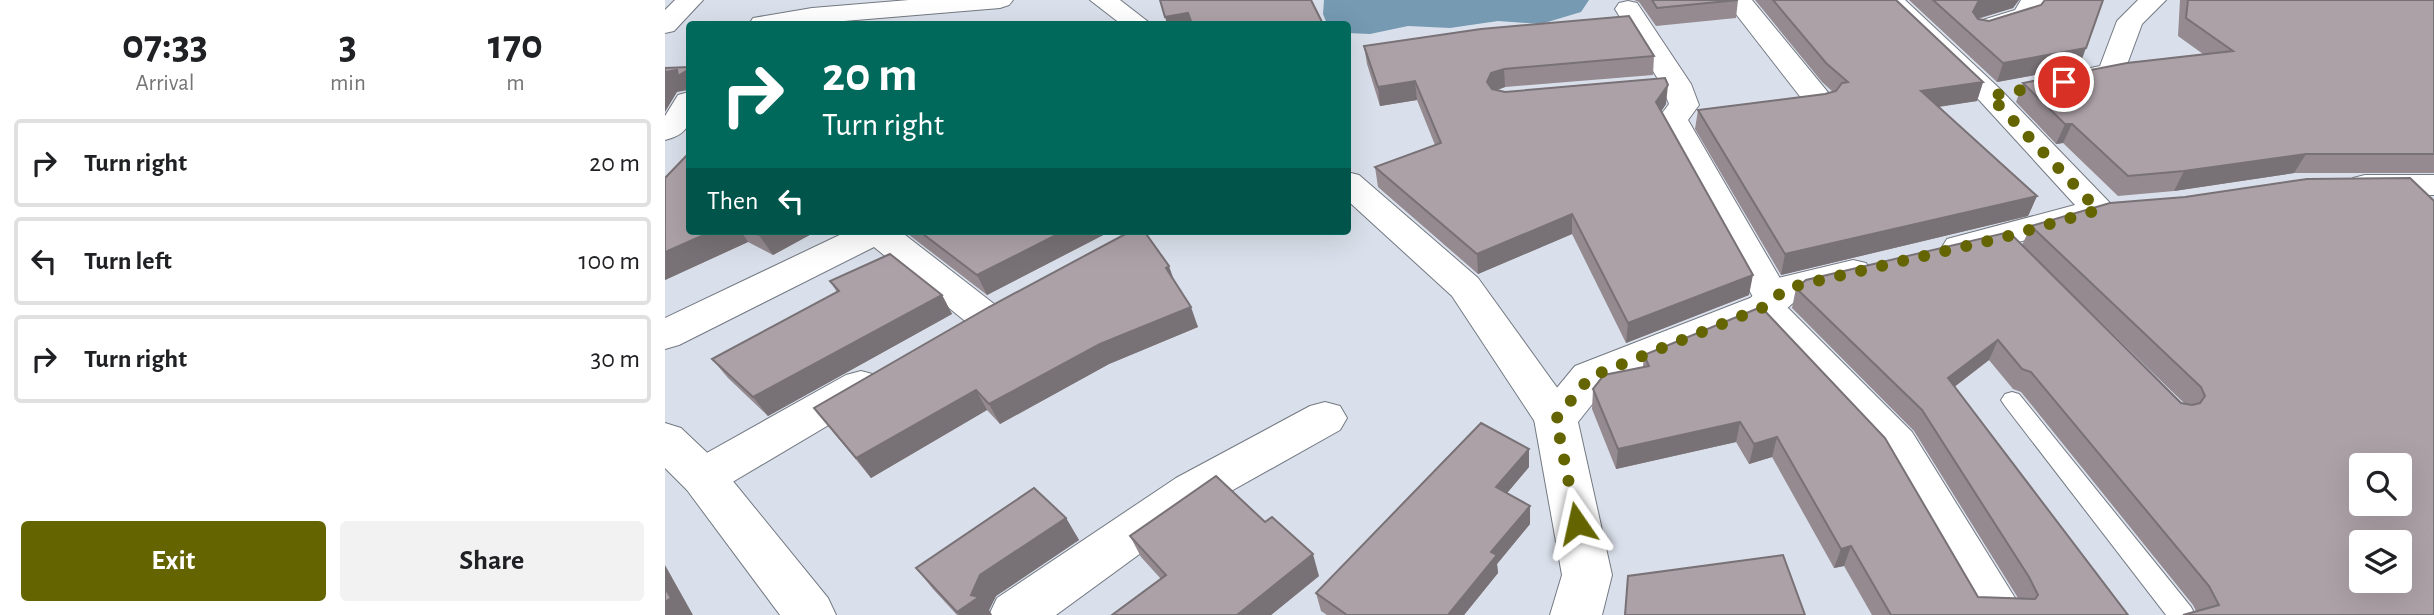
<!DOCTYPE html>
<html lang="en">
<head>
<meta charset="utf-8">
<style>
	:root { --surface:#fff; --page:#f2f2f2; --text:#202124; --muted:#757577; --line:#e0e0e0; --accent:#646500 }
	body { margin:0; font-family:"Alegreya Sans",sans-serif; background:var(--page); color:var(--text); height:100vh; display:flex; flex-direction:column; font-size:26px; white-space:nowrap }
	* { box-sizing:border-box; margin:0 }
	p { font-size:23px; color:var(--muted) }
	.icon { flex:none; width:38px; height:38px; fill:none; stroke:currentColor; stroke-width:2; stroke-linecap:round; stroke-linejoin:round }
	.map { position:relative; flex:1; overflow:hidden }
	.sheet { display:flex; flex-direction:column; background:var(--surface); width:665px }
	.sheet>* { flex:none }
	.guide { position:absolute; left:21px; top:21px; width:665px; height:214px; border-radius:7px; box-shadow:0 7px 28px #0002; background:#00695c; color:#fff; overflow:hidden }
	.fabs { position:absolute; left:1684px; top:453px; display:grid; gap:14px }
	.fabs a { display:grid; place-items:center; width:63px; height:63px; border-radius:7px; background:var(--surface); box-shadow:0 7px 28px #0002; font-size:35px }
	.pin { position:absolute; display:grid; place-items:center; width:60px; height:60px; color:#fff; margin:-30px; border:4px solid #fff; border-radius:50%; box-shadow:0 2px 7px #0007 }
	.me { position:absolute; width:77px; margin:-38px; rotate:349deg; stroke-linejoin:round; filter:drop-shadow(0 0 5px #0008) }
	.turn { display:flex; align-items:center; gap:24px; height:147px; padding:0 21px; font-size:32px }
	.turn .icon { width:91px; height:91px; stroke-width:2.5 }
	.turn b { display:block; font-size:49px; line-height:60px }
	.then { display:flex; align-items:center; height:66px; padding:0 21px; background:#0003; gap:14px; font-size:26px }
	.eta { display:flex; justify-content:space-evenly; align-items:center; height:119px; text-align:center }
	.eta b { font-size:42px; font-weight:700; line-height:49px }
	.cta { display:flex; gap:14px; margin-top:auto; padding:14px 21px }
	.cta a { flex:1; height:80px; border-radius:7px; background:var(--accent); color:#fff; font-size:28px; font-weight:700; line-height:80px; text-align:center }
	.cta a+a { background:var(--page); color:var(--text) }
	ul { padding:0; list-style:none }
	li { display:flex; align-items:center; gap:21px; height:88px; margin:0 14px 10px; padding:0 7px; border:4px solid var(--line); border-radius:7px }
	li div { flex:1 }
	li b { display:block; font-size:26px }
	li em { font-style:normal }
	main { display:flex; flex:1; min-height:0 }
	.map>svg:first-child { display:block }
	.water { fill:#759ab2 }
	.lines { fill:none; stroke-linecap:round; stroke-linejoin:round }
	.service-casing { stroke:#737982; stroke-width:2 }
	.minor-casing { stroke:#737982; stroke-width:2 }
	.tertiary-casing { stroke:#737982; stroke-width:2 }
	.primary-casing { stroke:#737982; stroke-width:2 }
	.service { fill:#fff; fill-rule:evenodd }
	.minor { fill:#fff; fill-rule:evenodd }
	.tertiary { fill:#fff; fill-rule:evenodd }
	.primary { fill:#fff; fill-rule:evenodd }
	.wall { fill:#948a90; fill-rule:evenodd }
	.shaded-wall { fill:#787175 }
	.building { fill:#aca1a7; stroke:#787175; stroke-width:2; fill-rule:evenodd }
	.route { stroke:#646500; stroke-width:12; stroke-dasharray:0 21.6 }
</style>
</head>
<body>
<main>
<section class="sheet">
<div class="eta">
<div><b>07:33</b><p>Arrival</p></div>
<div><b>3</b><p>min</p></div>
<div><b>170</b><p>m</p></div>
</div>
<ul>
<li><svg class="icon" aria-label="right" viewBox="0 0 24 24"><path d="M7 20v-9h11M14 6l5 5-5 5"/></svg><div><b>Turn right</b></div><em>20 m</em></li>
<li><svg class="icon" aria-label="left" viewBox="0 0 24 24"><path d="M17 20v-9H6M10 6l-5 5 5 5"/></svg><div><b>Turn left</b></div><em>100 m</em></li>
<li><svg class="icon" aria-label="right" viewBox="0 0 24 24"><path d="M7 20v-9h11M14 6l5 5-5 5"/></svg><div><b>Turn right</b></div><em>30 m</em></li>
</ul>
<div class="cta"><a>Exit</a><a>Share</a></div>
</section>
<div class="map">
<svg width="1769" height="615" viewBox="0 0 1769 615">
	<rect width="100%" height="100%" fill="#dae0eb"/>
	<!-- water -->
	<polygon class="water" points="659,0 924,0 916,12 876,24 833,21 785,28 743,26 705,34 683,33 682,24 662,24 658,14"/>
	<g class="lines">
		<defs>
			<polygon id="service" points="1347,392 1354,394 1526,607 1530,615 1501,615 1340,406 1336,400 1340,394"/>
			<g id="minor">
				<polygon points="10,0 38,0 9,31 0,33 0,10"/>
				<polygon points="244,0 348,0 344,5 335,8 143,24 84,24 88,18 147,8"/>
				<polygon points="425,0 455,0 486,24 456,24"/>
				<polygon points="1060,0 1087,0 1166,96 1170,102 1166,108 1155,111 1144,108"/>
				<polygon points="1356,0 1382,0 1369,21 1317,37 1308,35 1304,29 1308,23 1350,10"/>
				<polygon points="963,1 972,3 1026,84 1034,105 1023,120 1127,299 1122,307 1247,432 1350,598 1358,615 1305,615 1215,456 1085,316 1080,307 1088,297 992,120 1004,104 996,84 950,9 954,3"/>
				<path d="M24,92C26,118 29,133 0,140V116L13,95Z"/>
				<polygon points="682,172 694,175 813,278 906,407 913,419 906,431 891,436 876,431 787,296 682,200"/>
				<polygon points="1700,175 1769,175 1769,195 1700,195 1688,192 1683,185 1688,178"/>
				<polygon points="183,231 235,231 333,307 338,316 333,325 319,329 305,325 209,247 14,345 0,349 0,318"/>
				<polygon points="196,371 211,375 217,386 211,397 54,490 38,495 22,490 15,477 22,464 181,375"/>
				<polygon points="660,402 675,406 682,418 675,430 543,504 391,615 324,615 332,598 511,478 645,406"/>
			</g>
			<g id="tertiary">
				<polygon points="1212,0 1240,0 1335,89 1445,203 1450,210 1445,217 1295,258 1282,255 1277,247 1282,239 1410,205 1315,101"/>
				<polygon points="1473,0 1501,0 1477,24 1457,78 1403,90 1393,87 1389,81 1393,75 1435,66 1452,21"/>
				<polygon points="1188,260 1201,263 1207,272 1201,281 1135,297 1113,316 940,388 913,422 947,575 937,615 885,615 897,575 869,419 876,407 910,366 1085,298 1109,279"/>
			</g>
			<polygon id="primary" points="0,423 16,428 54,464 163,598 171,615 115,615 22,490 0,468"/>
		</defs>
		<!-- service casing -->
		<use href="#service" class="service-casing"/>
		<!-- minor casing -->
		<use href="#minor" class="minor-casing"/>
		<!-- tertiary casing -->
		<use href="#tertiary" class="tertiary-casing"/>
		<!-- primary casing -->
		<use href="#primary" class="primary-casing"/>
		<!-- service -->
		<use href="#service" class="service"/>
		<!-- minor -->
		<use href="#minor" class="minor"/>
		<!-- tertiary -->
		<use href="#tertiary" class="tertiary"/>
		<!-- primary -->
		<use href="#primary" class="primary"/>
	</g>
	<!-- wall -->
	<g class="wall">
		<polygon points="969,0 1073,0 1071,18 991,26 974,2"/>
		<polygon points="1090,0 1231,0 1318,82 1312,101 1274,107 1372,196 1363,216 1116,275 1030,129 1033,110 1160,94 1168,92 1157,82"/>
		<polygon points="1244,0 1354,0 1348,8 1313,19 1414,67 1332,82"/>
		<polygon points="1515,0 1769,0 1769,173 1629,173 1509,191 1453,196 1398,143 1391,144 1351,102 1358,83 1538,54 1513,36"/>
		<polygon points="699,46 989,56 988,75 840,87 832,90 840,92 1001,104 996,111 1084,295 961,343 907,234 813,274 713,187 710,167 770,145 752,100 715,106 702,64"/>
		<polygon points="0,178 24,231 152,231 108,255 83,242 0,280"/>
		<path d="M1445,203L1769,615L1531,611L1528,605L1356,392L1348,389L1324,360L1289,387L1463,615H1207L1179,566L1169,568L1107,457L1084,464L1071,442L951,469L927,409L928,389L978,367L979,355L1096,307L1313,597L1353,598L1249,431L1127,308L1131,288L1357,245L1366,226ZM1365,253L1492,377L1519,403H1516Z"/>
		<polygon points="239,231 446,231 322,295"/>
		<polygon points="165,281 277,295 287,314 103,416 63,378 47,359 172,292"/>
		<polygon points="509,282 533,327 444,364 335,424 322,410 206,478 149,408"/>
		<polygon points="864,467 842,493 865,506 865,524 832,564 833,573 799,615 662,615 656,611 651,593"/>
		<polygon points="401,518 414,540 331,596 324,610 327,615 292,615 268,589 251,568"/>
		<polygon points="465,536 654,576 606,615 447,615 496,579 476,557"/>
	</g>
	<!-- shaded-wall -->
	<g class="shaded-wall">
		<polygon points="1321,0 1354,0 1348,8 1307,20 1308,12 1313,2"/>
		<polygon points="523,13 527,24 502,24 500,17"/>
		<polygon points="1421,48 1414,67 1332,82 1338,63"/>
		<polygon points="24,69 24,93 23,90 12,92 0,112 0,72 12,70"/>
		<polygon points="839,69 840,87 827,92 822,82 826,73"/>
		<polygon points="750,81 752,100 715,106 713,87"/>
		<polygon points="1318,82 1312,101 1250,110 1256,91"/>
		<polygon points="1003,85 1001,104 990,121 991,102"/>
		<polygon points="1400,124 1407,124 1398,143 1391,144"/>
		<polygon points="1641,154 1629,173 1509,191 1519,171"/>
		<polygon points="1372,196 1363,216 1116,275 1120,254"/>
		<polygon points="907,214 907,234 813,274 812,254"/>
		<polygon points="48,231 76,231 83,242 0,280 0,252"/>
		<polygon points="102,231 152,231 108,255 94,235"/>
		<polygon points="399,231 446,231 322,295 312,275"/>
		<polygon points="504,266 511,286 501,268"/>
		<polygon points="1088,275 1084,295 961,343 963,323"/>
		<polygon points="277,295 287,314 103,416 88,397"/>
		<polygon points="526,307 533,327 444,364 335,424 324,404 435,344"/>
		<polygon points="1333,340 1324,360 1275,398 1283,378"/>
		<polygon points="311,390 322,410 206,478 191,458"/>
		<polygon points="1075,422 1071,442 951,469 953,449"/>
		<polygon points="1112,437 1107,457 1084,464 1089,444"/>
		<polygon points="864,449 864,467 832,505 831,487"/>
		<polygon points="865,506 865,524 832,564 833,573 799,615 783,615 826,552"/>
		<polygon points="401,518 414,540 331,596 324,610 327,615 294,615 292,612 306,595 315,575"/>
		<polygon points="1186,546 1179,566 1169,568 1176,549"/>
		<polygon points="648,554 654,576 606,615 572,615"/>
		<polygon points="0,565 28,615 0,615"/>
	</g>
	<!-- building -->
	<g class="building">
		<polygon points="495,0 646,0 657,22 642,24 527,24 523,13 500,17"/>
		<polygon points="987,0 1073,0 992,8"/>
		<polygon points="1108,0 1231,0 1318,82 1256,91 1372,196 1120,254 1033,110 1160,94 1171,91 1177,83 1183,82 1161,63"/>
		<polygon points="1268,0 1321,0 1313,2 1308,12 1313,19 1324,21 1376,5 1380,0 1438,0 1421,48 1338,63"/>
		<polygon points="1523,0 1769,0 1769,154 1641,154 1519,171 1463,176 1407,124 1400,124 1358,83 1462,63 1568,51 1521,18"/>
		<polygon points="964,16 989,56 839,69 826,73 822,82 827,89 840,92 1000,78 1003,85 991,102 1088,275 963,323 907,214 812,254 710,167 776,143 750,81 713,87 699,46 816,29"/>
		<polygon points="24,67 24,69 13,76 12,70 0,72 0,68"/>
		<polygon points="24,153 24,231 48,231 0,252 0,178"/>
		<path d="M1745,178L1769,201V615H1518L1554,605L1544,586L1366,372L1357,369L1333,340L1283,378L1463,615H1226L1186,546L1176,549L1112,437L1089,444L1075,422L953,449L928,389L939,375L984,366L979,355L1096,307L1220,438L1313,597L1370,599L1373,595L1364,577L1257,410L1131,288L1141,280L1344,232L1516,403L1527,405L1535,403L1540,396L1536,387L1366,226L1445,203L1520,197L1642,179ZM1696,466H1734V504H1696ZM1696,542H1734V581H1696Z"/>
		<polygon points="86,231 102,231 94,235"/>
		<polygon points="254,231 399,231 312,275"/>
		<polygon points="466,231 479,231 504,266 501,268 526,307 435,344 324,404 311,390 191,458 149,408 324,307"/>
		<polygon points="225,254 277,295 88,397 47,359 174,291 165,281"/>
		<polygon points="816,423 864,449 831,487 865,506 826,552 832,555 783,615 682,615 651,593"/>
		<polygon points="551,476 600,522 607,517 648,554 572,615 447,615 501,575 465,536"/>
		<polygon points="369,488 401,518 315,575 306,595 314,597 292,612 251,568"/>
		<polygon points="1118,555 1140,615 960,615 963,576"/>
		<polygon points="0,588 6,598 0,602"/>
	</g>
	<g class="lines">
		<!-- route -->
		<polyline class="route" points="912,523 891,419 925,377 1099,307 1122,288 1336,238 1433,210 1325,96 1399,82"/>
	</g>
</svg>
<div class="fabs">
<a><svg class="icon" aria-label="search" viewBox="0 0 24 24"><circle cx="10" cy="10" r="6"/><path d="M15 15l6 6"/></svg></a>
<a><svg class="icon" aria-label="layers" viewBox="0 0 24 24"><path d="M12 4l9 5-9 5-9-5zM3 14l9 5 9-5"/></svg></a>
</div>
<div class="pin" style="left:1399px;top:82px;background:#d93025"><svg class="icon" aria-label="arrive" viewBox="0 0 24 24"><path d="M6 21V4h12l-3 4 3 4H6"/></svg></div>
<svg class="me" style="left:912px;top:523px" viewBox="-20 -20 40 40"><path d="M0-17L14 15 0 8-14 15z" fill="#646500" stroke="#fff" stroke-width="4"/></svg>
<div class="guide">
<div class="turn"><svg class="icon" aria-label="right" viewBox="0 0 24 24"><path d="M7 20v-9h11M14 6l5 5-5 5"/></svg><div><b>20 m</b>Turn right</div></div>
<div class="then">Then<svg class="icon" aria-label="left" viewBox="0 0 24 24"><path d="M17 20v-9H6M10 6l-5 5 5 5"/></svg></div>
</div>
</div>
</main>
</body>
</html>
